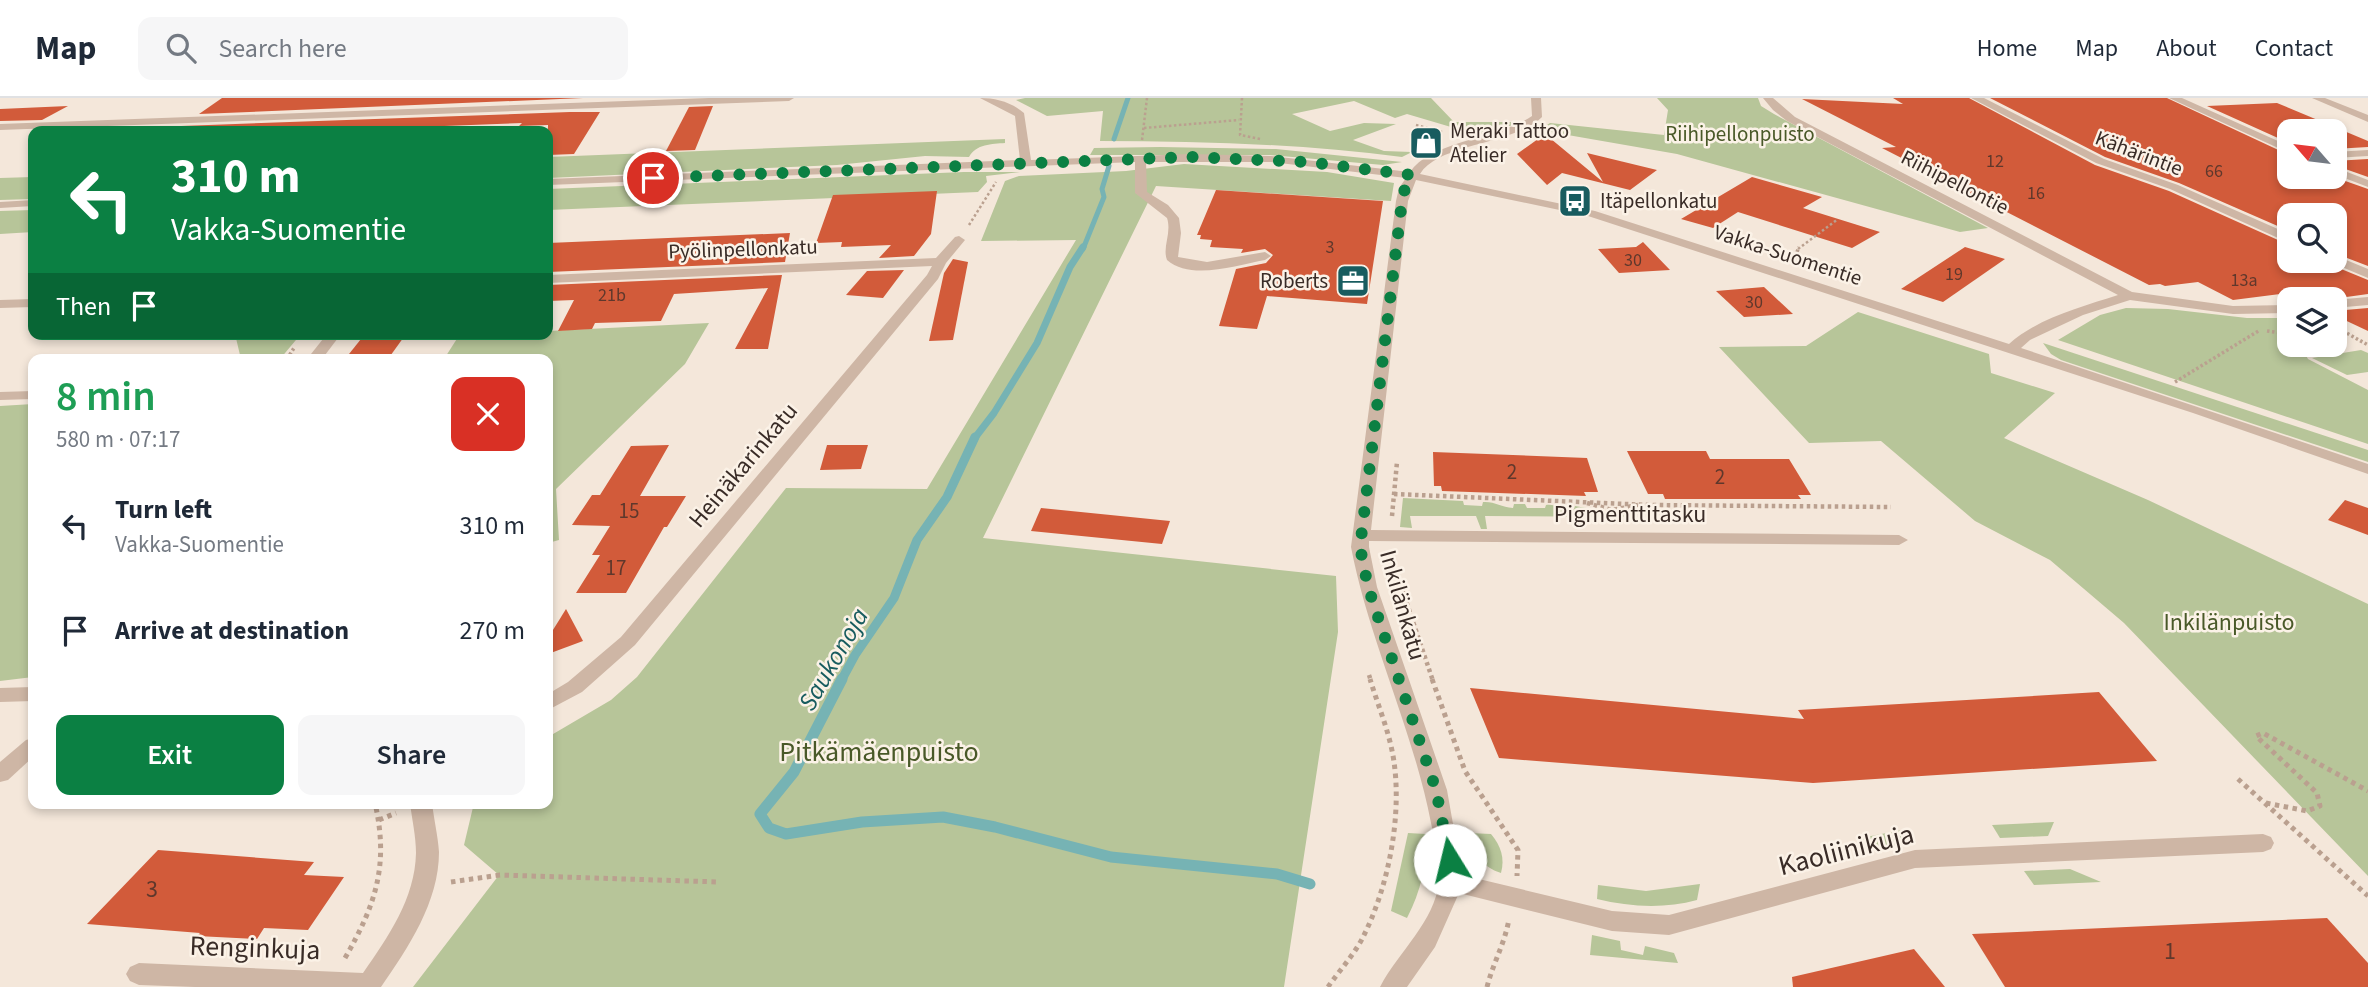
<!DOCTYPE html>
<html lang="en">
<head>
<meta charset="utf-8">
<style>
	:root { --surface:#fff; --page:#f6f6f7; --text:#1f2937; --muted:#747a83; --line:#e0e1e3; --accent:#0b8043 }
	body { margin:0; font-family:"Source Sans 3",sans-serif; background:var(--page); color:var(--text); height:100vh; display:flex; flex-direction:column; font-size:26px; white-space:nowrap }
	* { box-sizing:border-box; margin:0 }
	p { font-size:23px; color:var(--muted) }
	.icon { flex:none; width:38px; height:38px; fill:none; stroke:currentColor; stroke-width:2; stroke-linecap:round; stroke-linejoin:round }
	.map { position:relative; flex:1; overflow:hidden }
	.drawer { position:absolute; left:28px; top:256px; width:525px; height:455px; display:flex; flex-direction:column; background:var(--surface); border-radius:14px; box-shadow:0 4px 10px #0003 }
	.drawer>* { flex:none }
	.banner { position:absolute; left:28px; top:28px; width:525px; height:214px; border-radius:14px; box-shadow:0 4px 10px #0003; background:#0b8043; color:#fff; overflow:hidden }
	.needle { width:46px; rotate:298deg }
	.controls { position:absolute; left:2277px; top:21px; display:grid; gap:14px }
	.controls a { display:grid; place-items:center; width:70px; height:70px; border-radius:14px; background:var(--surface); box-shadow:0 4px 10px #0003; font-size:35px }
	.pin { position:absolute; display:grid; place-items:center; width:60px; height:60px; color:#fff; margin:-30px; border:4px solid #fff; border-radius:50%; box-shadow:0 2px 7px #0007 }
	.me { position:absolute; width:77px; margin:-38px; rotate:351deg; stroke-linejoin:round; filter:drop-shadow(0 0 5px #0008) }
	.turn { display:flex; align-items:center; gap:24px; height:147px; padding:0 28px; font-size:32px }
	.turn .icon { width:91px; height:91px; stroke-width:2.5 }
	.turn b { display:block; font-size:49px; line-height:60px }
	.then { display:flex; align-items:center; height:66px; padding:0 28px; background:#0003; gap:14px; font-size:26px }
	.round { display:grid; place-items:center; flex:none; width:74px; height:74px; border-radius:14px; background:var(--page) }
	.summary { display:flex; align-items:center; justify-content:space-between; height:119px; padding:0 28px }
	h1 { font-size:42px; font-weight:600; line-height:52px; color:#1e9e55 }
	.primary-button { display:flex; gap:14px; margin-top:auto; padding:14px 28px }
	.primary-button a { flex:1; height:80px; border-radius:14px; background:var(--accent); color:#fff; font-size:28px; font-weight:600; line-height:80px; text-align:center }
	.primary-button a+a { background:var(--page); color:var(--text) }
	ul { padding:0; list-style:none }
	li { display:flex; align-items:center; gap:21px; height:105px; padding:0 28px }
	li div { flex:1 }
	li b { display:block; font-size:26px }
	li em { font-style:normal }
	header { display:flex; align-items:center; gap:42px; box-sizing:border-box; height:98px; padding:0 35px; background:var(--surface); border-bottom:2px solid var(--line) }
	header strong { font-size:33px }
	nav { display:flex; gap:38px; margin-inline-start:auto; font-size:24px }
	.search { width:490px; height:63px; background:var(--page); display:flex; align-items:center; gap:18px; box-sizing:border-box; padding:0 24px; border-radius:14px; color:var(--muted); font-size:26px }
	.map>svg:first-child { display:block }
	.green { fill:#b7c599 }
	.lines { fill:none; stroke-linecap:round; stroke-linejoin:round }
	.stream-far3 { stroke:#76b3b4; stroke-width:5 }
	.stream-far2 { stroke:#76b3b4; stroke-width:7 }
	.stream-far1 { stroke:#76b3b4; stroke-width:9 }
	.stream { stroke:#76b3b4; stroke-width:11 }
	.building { fill:#d25b3a }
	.path-far3 { stroke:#baa08f; stroke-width:2.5; stroke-dasharray:2.5 2.5; stroke-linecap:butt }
	.path-far2 { stroke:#baa08f; stroke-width:3.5; stroke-dasharray:2.5 2.5; stroke-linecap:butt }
	.path-far1 { stroke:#baa08f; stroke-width:4.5; stroke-dasharray:3.5 3.5; stroke-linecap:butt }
	.path { stroke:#baa08f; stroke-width:5; stroke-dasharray:4.5 4.5; stroke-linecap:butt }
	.minor { fill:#ceb6a5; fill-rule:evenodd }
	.route { stroke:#0b8043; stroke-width:12; stroke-dasharray:0 21.6 }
	.labels { text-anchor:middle; stroke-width:5; stroke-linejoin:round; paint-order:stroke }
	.far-number-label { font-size:18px; fill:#5f382c }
	.far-poi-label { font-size:21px; fill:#392c27; stroke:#fbf2e7; text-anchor:start }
	.far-park-label { font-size:21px; fill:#495928; stroke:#fbf2e7 }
	.far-street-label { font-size:21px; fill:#392c27; stroke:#fbf2e7 }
	.number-label { font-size:21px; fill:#5f382c }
	.street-label { font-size:24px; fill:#392c27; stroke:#fbf2e7 }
	.park-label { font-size:24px; fill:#495928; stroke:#fbf2e7 }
	.near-number-label { font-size:24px; fill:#5f382c }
	.water-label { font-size:26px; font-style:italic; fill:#185c5f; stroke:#fbf2e7 }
	.near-park-label { font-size:28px; fill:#495928; stroke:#fbf2e7 }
	.near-street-label { font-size:28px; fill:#392c27; stroke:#fbf2e7 }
</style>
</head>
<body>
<header>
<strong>Map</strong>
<div class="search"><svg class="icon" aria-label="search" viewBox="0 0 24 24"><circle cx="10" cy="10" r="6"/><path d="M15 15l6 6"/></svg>Search here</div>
<nav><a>Home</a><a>Map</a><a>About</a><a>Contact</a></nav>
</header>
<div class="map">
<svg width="2368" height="889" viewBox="0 0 2368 889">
	<rect width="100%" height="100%" fill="#f4e7da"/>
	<!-- green -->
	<g class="green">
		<path d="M1025,0H1431L1454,24H1523L1478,37L1407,16L1395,20L1354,3L1292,16L1330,33L1364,25L1396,26L1353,42L1384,53L1412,54L1402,59C1302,46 1201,43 1100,43L1103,13L1047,18L1016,2Z"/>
		<polygon points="1657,0 1758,0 1761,8 1774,16 1988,130 1960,134 1677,56 1539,32 1550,25 1664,37 1668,12"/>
		<path d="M1005,41V45C992,46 976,46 969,59L925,58L837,67L548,80V59Z"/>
		<polygon points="1160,49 1276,51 1402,64 1383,67 1270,57 1090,57 1094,50"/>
		<polygon points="1184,66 1327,74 1394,85 1391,103 1156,88 983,440 1336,478 1338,534 1284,889 413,889 499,777 464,747 474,705 548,705 548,639 611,602 637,579 786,390 927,391 1076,142 981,143 1005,83 1019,78 1126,73"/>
		<polygon points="964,74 1020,74 986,78 987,84 978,94 548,112 548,91"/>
		<polygon points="33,79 33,101 0,102 0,80"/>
		<polygon points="33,112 33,134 0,136 0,113"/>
		<polygon points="2126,210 2168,211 2247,220 2281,220 2289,226 2289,247 2300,247 2308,261 2368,292 2368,346 2058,242 2100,217"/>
		<polygon points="1858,214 1989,256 1991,275 2055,295 2004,340 2148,402 2368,506 2368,778 2124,525 2050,462 1975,423 1881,343 1809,345 1719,249 1806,248"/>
		<polygon points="709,225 685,266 556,391 559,442 548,445 548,261 444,261 460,236 548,236 548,233"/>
		<polygon points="235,236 301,236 280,261 237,261 240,257"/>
		<polygon points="2043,245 2368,352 2368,364 2061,262 2051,256"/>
		<polygon points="2361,252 2368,255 2368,274 2347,277 2312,260"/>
		<polygon points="33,306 33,579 0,583 0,308"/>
		<path d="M1403,400L1463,403L1464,407L1482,408L1483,404C1494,403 1501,409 1513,410L1514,406H1525L1527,410H1545L1546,407C1556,406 1563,411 1574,411L1575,408L1586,410L1589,416L1632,417L1633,413L1636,419L1485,418L1487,431H1481L1476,418H1410L1412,430L1400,429Z"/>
		<polygon points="2054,724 2048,738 2000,740 1992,727"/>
		<polygon points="1907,731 1916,744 1873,753 1861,740"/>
		<path d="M1408,735L1426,736C1427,766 1421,793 1407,820L1391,813Z"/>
		<path d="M1469,735L1491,736C1501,748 1505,760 1501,775C1482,769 1472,755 1469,735Z"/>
		<polygon points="2070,771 2101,784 2034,787 2024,773"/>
		<path d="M1700,786L1697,802C1664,811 1630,809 1597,801L1598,787L1646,793Z"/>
		<polygon points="1592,837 1620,843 1621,852 1643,857 1645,848 1674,855 1678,865 1590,857"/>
	</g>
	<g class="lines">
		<!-- stream-far3 -->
		<g class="stream-far3">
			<polyline points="1114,41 1128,0"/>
			<polyline points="1083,151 1104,99 1102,91 1109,68"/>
		</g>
		<!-- stream-far2 -->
		<polyline class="stream-far2" points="974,341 994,315 1037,245 1070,169 1083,149"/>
		<!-- stream-far1 -->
		<polyline class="stream-far1" points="841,583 855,557 894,500 917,442 947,399 975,339"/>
		<!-- stream -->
		<polyline class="stream" points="842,581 794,674 760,716 769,730 786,736 862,724 943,719 995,729 1111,759 1277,776 1310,786"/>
	</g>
	<!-- building -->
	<g class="building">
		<polygon points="222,0 583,0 199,16"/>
		<polygon points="1893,0 1969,0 2095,67 2169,93 2289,147 2289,163 2328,163 2329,166 2368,182 2368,196 2332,201 2301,201 2288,195 2233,202 2198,184 2165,188 2160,186 2149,187 1882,50 1896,49 1802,1 1903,6"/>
		<polygon points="1990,0 2167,0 2289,57 2289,79 2334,79 2368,91 2368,168 2334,155 2334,117 2289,117 2289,133 2179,85 2105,59"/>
		<polygon points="2277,5 2368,43 2368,49 2334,51 2334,33 2289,33 2289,45 2207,8"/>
		<polygon points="68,8 42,22 0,23 0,11"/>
		<polygon points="713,8 695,52 666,53 689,9"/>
		<polygon points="570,14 600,14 574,56 548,57 548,27 519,28 522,25 314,33 173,33 181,28"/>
		<polygon points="1545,36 1603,84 1587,55 1657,72 1630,92 1562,75 1547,87 1517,56"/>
		<polygon points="2368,61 2368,79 2334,67 2334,63"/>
		<polygon points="1752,79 1822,99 1803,110 1880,134 1852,150 1738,114 1713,130 1681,121"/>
		<polygon points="1216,92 1383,103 1367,206 1267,198 1257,231 1219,228 1236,171 1266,165 1273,157 1265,151 1241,155 1243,151 1210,149 1212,142 1200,141 1201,137 1197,137"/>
		<polygon points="937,93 931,136 914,158 879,160 891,147 841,149 842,144 816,145 833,97"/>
		<polygon points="790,135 785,164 548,174 548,145"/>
		<polygon points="1643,144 1670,172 1619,175 1598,151 1636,149"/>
		<polygon points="1965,149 2005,161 1943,204 1901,191"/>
		<polygon points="953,161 968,164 953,242 929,243 944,175"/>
		<polygon points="904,172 883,200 846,197 867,173"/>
		<polygon points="782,177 768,251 735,251 768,190 674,196 661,223 595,225 592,231 558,233 574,202 548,203 548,187"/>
		<polygon points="1764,189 1793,216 1744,219 1716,193"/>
		<polygon points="2368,210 2368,233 2334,217 2334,213"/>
		<polygon points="365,236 406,236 388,261 345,261"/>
		<polygon points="669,347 640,398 686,398 667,429 664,429 626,495 576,495 600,457 592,457 610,428 572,427 592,397 600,397 631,348"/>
		<polygon points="827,347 868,347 861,371 820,372"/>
		<polygon points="1627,353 1706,353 1710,361 1789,361 1811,397 1798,397 1801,401 1665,401 1663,396 1648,396"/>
		<polygon points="1433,354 1587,360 1598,394 1584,394 1586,398 1442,393 1441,388 1434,388"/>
		<polygon points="2345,402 2368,410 2368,437 2328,422"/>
		<polygon points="1041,410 1170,423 1162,446 1031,433"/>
		<polygon points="566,511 583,543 548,556 548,540"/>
		<polygon points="1470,590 1804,621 1798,612 2099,594 2157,663 1813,685 1499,660"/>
		<polygon points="158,752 314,764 304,777 344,779 308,832 264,830 257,841 197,838 200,835 87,826"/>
		<polygon points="2327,820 2368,865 2368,889 2005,889 1972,836"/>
		<polygon points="1914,851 1945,889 1793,889 1792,879"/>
	</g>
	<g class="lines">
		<!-- path-far3 -->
		<g class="path-far3">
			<polyline points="1242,0 1240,37 1260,41"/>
			<polyline points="1416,27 1442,34"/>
			<polyline points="1144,30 1239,22"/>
			<polyline points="1142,42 1147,0"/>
			<polyline points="969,127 996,84"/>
			<polyline points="1798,151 1838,121"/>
		</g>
		<!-- path-far2 -->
		<g class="path-far2">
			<polyline points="1797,154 1799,149"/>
			<polyline points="2334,228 2368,247"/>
			<polyline points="2267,233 2289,236"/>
			<polyline points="287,261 294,250"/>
			<polyline points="2175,284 2260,232"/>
		</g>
		<!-- path-far1 -->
		<g class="path-far1">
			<polyline points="1394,396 1649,407 1891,409"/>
			<polyline points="1587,405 1612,412 1638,407"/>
			<polyline points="1392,418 1397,364"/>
			<polyline points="1391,458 1433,583"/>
			<polyline points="1369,577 1371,583"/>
		</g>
		<!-- path -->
		<g class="path">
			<polyline points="1432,581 1465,673 1518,752 1517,778"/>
			<polyline points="2238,681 2368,798"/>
			<polyline points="2266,705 2307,713 2320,708 2317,695 2256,638 2263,635 2368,693"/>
			<polyline points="379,722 396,715"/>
			<polyline points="451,784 500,777 719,784"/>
			<path d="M345,860C376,806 389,767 375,705"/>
			<path d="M1328,889C1339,873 1353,858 1362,841C1388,791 1402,720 1394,664C1390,635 1378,608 1370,581"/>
			<path d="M1487,889C1493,865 1505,845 1509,821"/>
		</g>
		<!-- minor -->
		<g class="minor">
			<polygon points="709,0 794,0 789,3 0,32 0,26"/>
			<path d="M980,0C996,0 1011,4 1024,15L1031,62L1190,56L1271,58L1410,74C1430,43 1500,40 1532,18L1531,0H1541L1542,19C1514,47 1439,45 1420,76L1595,113L2009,246C2038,220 2081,209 2118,197L1787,23L1773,12L1763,0H1773L1795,19L2132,194L2233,208L2289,207V215L2233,216L2130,202L2083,217L2030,242L2021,250L2368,366V376L2193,315L1588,118L1416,82L1408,103L1371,432L1899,437L1908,442L1899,447L1369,443V449L1377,489L1447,692L1462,777L1612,813L1669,817L1915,752L2263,736L2271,739L2274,745L2271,751L2263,754L1915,770L1669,837L1612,833L1459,795L1435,849L1407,889H1380C1398,854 1435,824 1439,783C1441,764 1435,743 1431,725C1413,631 1369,543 1351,449L1396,103L1399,90L1406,80L1271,64H1146L1147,94L1168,107L1179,120L1181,135L1178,159L1207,164L1265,154L1271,158L1265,162C1237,167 1191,183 1167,162C1162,149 1172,135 1167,120L1135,95V64L548,87V81L1020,62L1015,18Z"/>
			<polygon points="1971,0 1984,0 2104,61 2178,87 2289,136 2289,145 2170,91 2096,65"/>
			<polygon points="2169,0 2182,0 2289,48 2289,55"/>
			<polygon points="2312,0 2325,0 2368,17 2368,24"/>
			<polygon points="2368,52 2368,58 2334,60 2334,54"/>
			<polygon points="2334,69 2368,82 2368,89 2334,76"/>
			<polygon points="33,102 33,108 0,110 0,104"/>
			<polygon points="959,138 965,142 946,165 938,181 635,547 582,594 548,612 548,596 568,584 621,539 927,177 932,168 548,185 548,177 936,160 955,139"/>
			<polygon points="2334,157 2368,171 2368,180 2330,164 2334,163"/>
			<polygon points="2368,199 2368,207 2334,210 2334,202"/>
			<polygon points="33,201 33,209 0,210 0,202"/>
			<polygon points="327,236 341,236 322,261 307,261"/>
			<polygon points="33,293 33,301 0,302 0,294"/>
			<polygon points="33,589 33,603 0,604 0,590"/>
			<polygon points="33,640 33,659 8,682 0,684 0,664 26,642"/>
			<path d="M410,705H432C434,722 438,738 439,754C439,804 408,850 381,889H195L139,887L130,883L126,876L130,869L139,865L363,875C388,839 415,801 416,755C416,738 412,722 410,705Z"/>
		</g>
	</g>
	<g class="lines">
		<!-- route -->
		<polyline class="route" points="653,80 1190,59 1307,64 1412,77 1405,90 1402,103 1360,449 1368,489 1436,692 1450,762"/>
	</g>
	<!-- icons -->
	<defs>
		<symbol id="shop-square" viewBox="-11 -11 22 22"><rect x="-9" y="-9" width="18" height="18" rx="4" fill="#185c5f" stroke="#fbf2e7"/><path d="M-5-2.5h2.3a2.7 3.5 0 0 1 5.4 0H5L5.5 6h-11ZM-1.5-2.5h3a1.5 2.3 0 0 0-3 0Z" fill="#fff"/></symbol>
		<symbol id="bus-square" viewBox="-11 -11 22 22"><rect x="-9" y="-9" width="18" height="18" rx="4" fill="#185c5f" stroke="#fbf2e7"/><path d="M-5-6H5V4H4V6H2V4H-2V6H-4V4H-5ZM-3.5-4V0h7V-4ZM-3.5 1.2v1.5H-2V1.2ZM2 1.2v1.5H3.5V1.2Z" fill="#fff"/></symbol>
		<symbol id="office-square" viewBox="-11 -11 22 22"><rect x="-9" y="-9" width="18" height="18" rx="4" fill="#185c5f" stroke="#fbf2e7"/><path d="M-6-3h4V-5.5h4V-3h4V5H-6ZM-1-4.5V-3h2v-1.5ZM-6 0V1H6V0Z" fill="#fff"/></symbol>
	</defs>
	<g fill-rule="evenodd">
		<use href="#shop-square" x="1407" y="26" width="38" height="38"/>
		<use href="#bus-square" x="1556" y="84" width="38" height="38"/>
		<use href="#office-square" x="1334" y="164" width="38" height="38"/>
	</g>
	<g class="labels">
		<!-- far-number labels -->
		<g class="far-number-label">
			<text x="1995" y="69">12</text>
			<text x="2214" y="79">66</text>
			<text x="2036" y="101">16</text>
			<text x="1330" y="155">3</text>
			<text x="1633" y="168">30</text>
			<text x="1954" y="182">19</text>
			<text x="2244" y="188">13a</text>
			<text x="612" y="203">21b</text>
			<text x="1754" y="210">30</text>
		</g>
		<!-- far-poi labels -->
		<g class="far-poi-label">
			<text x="1450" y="40">Meraki Tattoo<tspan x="1450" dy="24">Atelier</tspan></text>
			<text x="1600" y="110">Itäpellonkatu</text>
			<text x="1328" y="190" text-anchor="end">Roberts</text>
		</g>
		<!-- far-park labels -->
		<g class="far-park-label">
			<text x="1740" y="43">Riihipellonpuisto</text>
		</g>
		<!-- far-street labels -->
		<g class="far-street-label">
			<text transform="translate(2139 55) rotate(21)" y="7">Kähärintie</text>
			<text transform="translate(1955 84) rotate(27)" y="7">Riihipellontie</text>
			<text transform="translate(743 151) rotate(-2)" y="7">Pyölinpellonkatu</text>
			<text transform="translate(1788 157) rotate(18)" y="7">Vakka-Suomentie</text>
		</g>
		<!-- number labels -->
		<g class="number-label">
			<text x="1512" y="381">2</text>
			<text x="1720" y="386">2</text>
			<text x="629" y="420">15</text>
			<text x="616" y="477">17</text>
		</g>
		<!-- street labels -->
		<g class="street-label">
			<text transform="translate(743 367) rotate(-50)" y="8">Heinäkarinkatu</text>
			<text x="1630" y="424">Pigmenttitasku</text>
			<text transform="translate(1403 507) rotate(74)" y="8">Inkilänkatu</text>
		</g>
		<!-- park labels -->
		<g class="park-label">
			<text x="2229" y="532">Inkilänpuisto</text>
		</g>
		<!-- near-number labels -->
		<g class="near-number-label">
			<text x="152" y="799">3</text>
			<text x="2170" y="861">1</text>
		</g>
		<!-- water labels -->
		<g class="water-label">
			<text transform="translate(833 561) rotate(-60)" y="9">Saukonoja</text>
		</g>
		<!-- near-park labels -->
		<g class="near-park-label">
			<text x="879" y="663">Pitkämäenpuisto</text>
		</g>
		<!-- near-street labels -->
		<g class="near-street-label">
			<text transform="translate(1846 751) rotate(-14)" y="10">Kaoliinikuja</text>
			<text transform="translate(255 849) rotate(2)" y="10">Renginkuja</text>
		</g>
	</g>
</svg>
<div class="controls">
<a><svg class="needle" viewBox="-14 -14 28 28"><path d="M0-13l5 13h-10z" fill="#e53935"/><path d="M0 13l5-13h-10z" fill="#747a83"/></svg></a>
<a><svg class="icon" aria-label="search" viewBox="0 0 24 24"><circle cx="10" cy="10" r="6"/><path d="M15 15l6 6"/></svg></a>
<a><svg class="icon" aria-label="layers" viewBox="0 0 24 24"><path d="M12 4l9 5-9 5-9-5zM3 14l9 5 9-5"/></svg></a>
</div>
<div class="pin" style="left:653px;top:80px;background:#d93025"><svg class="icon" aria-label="arrive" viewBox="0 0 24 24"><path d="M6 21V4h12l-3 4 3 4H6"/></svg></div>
<svg class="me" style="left:1450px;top:762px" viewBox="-20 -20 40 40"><circle r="19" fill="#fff"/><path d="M0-13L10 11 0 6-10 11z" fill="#0b8043"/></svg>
<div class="banner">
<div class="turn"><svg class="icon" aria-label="left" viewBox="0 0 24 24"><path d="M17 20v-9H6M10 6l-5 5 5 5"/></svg><div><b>310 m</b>Vakka-Suomentie</div></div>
<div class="then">Then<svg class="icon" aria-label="arrive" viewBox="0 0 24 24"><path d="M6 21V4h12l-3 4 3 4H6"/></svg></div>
</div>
<section class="drawer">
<div class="summary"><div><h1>8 min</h1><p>580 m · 07:17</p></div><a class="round" style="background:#d93025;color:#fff"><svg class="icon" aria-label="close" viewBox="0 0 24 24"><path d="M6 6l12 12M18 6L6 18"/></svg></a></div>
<ul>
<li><svg class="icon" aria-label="left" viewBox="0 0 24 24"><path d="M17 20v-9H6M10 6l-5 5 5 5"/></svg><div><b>Turn left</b><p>Vakka-Suomentie</p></div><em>310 m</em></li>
<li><svg class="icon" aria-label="arrive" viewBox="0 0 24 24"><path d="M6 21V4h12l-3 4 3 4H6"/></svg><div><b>Arrive at destination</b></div><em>270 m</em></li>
</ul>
<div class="primary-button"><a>Exit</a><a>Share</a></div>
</section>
</div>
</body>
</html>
